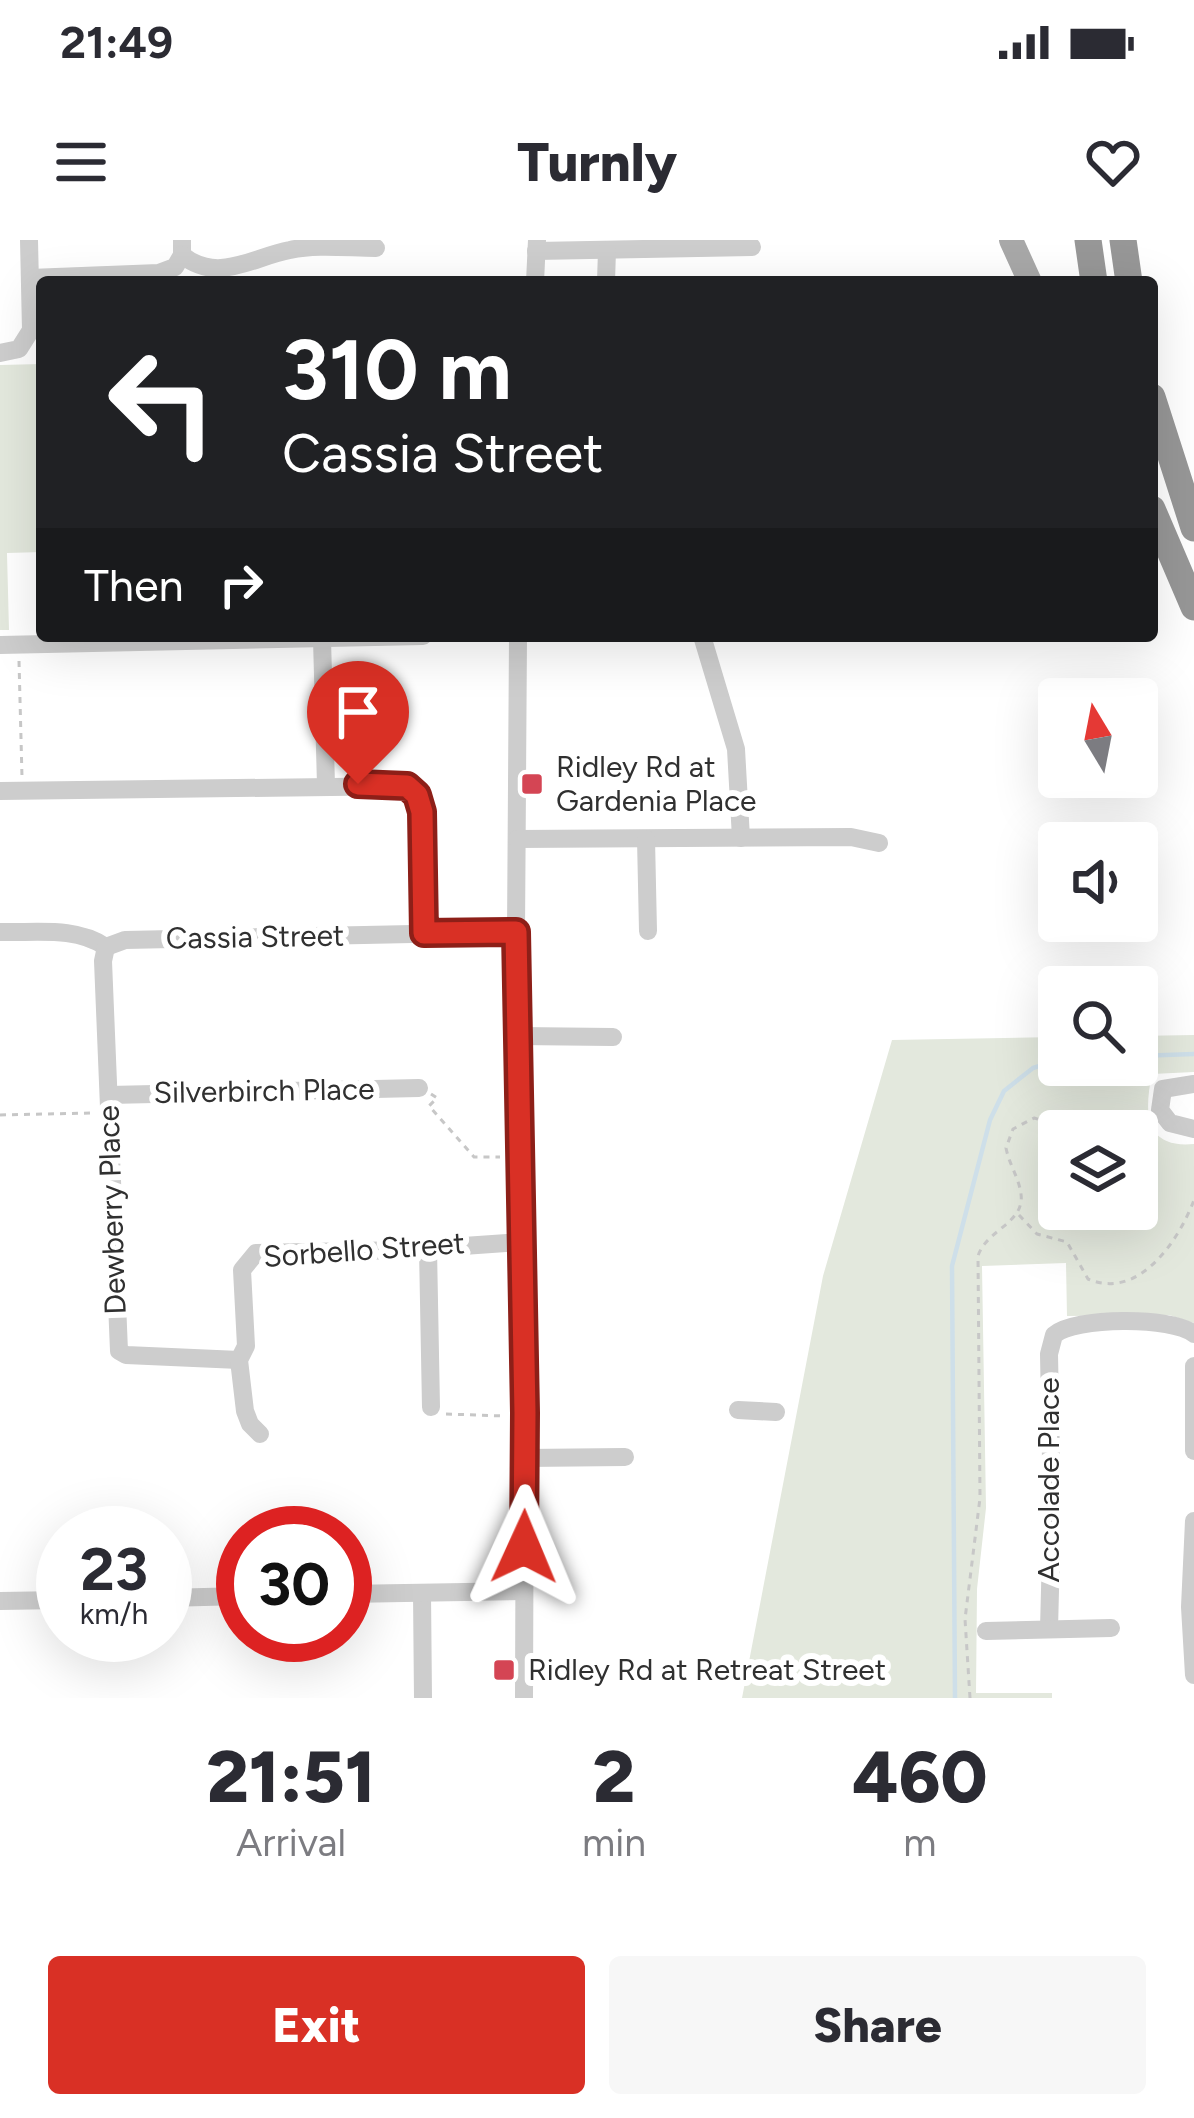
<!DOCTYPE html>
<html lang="en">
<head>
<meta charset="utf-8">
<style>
	:root { --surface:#fff; --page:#f7f7f7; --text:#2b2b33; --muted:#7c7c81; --accent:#d93025 }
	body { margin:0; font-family:Figtree,sans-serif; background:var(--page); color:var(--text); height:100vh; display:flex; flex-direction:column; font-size:45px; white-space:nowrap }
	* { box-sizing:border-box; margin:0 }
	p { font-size:39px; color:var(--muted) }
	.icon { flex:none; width:66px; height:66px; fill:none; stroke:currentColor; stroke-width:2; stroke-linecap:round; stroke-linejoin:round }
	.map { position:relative; height:1458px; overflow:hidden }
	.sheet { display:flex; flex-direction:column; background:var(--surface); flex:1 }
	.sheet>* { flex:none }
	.hud { position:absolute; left:36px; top:36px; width:1122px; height:366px; border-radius:12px; box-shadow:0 12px 48px #0002; background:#202124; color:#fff; overflow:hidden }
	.needle { width:78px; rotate:350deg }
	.fabs { position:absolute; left:1038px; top:438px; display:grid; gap:24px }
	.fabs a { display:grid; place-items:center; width:120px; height:120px; border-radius:12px; background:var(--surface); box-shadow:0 12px 48px #0002; font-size:60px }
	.speed { position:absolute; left:36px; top:1266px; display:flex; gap:24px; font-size:60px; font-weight:700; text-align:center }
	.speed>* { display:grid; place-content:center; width:156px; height:156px; border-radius:50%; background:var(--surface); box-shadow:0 12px 48px #0002; line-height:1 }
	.speed small { font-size:30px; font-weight:400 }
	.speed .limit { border:18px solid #d22; background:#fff; color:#111 }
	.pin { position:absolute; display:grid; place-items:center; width:102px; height:102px; color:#fff; margin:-123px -51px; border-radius:50% 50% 50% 0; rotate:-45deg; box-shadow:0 0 12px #0007 }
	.pin .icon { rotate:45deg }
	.me { position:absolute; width:132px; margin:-66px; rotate:1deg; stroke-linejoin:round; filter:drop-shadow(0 0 9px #0008) }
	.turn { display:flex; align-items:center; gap:42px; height:252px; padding:0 48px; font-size:54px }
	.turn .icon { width:156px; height:156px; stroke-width:2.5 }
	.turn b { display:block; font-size:84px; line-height:102px }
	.then { display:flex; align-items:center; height:114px; padding:0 48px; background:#0003; gap:24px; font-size:45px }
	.eta { display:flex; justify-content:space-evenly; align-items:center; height:204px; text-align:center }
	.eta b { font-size:72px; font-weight:800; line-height:84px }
	.cta { display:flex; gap:24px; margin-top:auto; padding:24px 48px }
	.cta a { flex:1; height:138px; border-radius:12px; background:var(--accent); color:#fff; font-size:48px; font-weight:800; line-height:138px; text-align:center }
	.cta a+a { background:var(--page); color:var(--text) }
	.status { display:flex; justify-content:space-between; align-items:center; height:84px; padding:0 60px; background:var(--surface); direction:ltr }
	.status svg { height:33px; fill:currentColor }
	header { display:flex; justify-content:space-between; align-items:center; height:156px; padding:0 48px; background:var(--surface); font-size:54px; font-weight:800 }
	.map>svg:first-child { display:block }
	.green { fill:#e3e8dd; fill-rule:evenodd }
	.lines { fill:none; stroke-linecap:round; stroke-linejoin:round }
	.stream { stroke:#cedfe9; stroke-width:4.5 }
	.path { stroke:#c7c7c7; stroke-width:3; stroke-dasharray:6 6; stroke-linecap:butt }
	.minor { stroke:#cdcdcd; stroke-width:18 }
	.major { stroke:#a8a8a8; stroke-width:24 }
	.highway { stroke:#979797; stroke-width:27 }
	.route-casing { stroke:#8d1f18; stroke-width:30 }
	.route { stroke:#d93025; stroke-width:21 }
	.poi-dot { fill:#d44554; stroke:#fff; stroke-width:4.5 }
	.labels { text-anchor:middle; stroke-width:12; stroke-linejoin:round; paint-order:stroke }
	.poi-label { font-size:30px; fill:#303030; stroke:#fff; text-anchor:start }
	.street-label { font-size:30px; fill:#303030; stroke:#fff }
</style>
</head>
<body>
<div class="status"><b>21:49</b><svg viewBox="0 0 49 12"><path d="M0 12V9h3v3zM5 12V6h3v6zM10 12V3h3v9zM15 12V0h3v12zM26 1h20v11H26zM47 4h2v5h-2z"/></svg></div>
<header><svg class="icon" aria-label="menu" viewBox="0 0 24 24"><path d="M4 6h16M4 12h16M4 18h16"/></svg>Turnly<svg class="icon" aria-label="heart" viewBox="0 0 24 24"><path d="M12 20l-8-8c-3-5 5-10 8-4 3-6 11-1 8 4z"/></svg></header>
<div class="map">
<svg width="1194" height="1458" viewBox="0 0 1194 1458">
	<rect width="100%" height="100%" fill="#fff"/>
	<!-- green -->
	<g class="green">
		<polygon points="42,124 42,312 7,313 9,390 0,390 0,125"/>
		<path d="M1194,795V832L1152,834C1144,872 1144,909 1194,904V1083L1169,1075L1067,1076L1066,1023L982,1026L986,1268L977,1349L976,1453H1052V1458H742L823,1036L892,800L1059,797V825H1137V796ZM1059,891H1137V969H1059Z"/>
	</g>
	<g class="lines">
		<!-- stream -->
		<g class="stream">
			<polyline points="1137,816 1194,814"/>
			<polyline points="955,1458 952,1026 990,880 1004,851 1033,828 1059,820"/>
		</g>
		<!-- path -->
		<g class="path">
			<polyline points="19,421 22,537"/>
			<polyline points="431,854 437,858 429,866 474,917 500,917"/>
			<polyline points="0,875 94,873"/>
			<polyline points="1093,891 1127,876 1148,876"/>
			<path d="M1019,975L1037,994L1067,1002L1088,1039C1139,1061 1179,1000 1194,960"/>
			<polyline points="446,1174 504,1176"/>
			<path d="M970,1458L965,1379L980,1258L978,1016C986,990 1025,983 1021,954C1019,938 1009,924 1006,908L1013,889L1034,878L1079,891"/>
		</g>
		<!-- minor -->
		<g class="minor">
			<path d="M182,0V15C218,44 252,17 290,10C317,4 349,8 376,8"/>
			<polyline points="536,11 752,7"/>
			<polyline points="30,38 159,33 175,27 182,15"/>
			<polyline points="535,42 537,0"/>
			<polyline points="606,42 607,10"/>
			<polyline points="0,113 19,109 31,90 29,0"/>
			<polyline points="518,396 516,692 525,1173 524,1458"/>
			<polyline points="702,396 736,509 741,598"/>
			<polyline points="322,399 326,545"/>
			<polyline points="0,405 423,396"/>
			<polyline points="0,551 407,546 417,555 422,572 425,693"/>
			<polyline points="517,599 851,597 879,603"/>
			<polyline points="646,599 648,691"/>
			<path d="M0,692C35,693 76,686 106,707L125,700L516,692"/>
			<polyline points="106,707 103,721 119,1111 126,1115 239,1120"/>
			<polyline points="518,796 613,797"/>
			<polyline points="1194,844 1163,849 1160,870 1170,883 1194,889"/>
			<polyline points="109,855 419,848"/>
			<polyline points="428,1009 431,1167"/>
			<polyline points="1194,1126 1194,1211"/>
			<polyline points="738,1170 776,1172"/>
			<polyline points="260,1194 250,1184 245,1171 239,1120 246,1106 242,1030 256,1013 406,1010 521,1002"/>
			<polyline points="525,1218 625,1217"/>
			<polyline points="1194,1281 1190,1367 1194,1435"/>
			<polyline points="422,1353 423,1458"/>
			<polyline points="345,1354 523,1351"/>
			<polyline points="165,1358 243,1356"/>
			<polyline points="0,1361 63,1360"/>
			<path d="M1049,1389L1052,1273L1049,1114L1054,1095C1074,1077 1173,1076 1194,1094"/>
			<polyline points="986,1391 1111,1388"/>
		</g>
		<!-- major -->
		<polyline class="major" points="1011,0 1030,42"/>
		<!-- highway -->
		<g class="highway">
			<polyline points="1088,0 1094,42"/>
			<polyline points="1123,0 1129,42"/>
			<polyline points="1152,157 1194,288"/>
			<polyline points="1152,269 1194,367"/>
		</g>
	</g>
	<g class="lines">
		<defs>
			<polyline id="route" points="358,544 407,546 417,555 422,572 424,693 516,692 525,1173 524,1307"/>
		</defs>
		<!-- route casing -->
		<use href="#route" class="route-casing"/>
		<!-- route -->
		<use href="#route" class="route"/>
	</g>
	<!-- markers -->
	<g class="poi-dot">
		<rect x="520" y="532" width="24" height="24" rx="6"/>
		<rect x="492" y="1418" width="24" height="24" rx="6"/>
	</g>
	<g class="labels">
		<!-- poi labels -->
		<g class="poi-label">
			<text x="556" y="537">Ridley Rd at<tspan x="556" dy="34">Gardenia Place</tspan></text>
			<text x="528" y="1440">Ridley Rd at Retreat Street</text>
		</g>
		<!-- street labels -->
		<g class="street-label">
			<text transform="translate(255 697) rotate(-1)" y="10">Cassia Street</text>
			<text transform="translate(264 851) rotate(-1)" y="10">Silverbirch Place</text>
			<text transform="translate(112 970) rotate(-92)" y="10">Dewberry Place</text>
			<text transform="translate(364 1010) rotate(-4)" y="10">Sorbello Street</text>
			<text transform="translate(1049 1240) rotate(-90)" y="10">Accolade Place</text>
		</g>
	</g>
</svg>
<div class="fabs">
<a><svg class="needle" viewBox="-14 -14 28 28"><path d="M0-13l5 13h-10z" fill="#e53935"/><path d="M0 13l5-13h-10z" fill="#7c7c81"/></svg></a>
<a><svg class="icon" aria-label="sound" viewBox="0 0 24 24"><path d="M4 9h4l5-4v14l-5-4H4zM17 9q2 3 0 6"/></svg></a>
<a><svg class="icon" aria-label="search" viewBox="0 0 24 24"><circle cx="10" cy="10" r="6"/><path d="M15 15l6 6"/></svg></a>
<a><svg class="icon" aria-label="layers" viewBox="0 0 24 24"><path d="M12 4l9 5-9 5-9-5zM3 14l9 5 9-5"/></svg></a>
</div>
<div class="speed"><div>23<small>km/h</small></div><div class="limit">30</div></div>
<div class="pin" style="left:358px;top:544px;background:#d93025"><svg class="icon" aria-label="arrive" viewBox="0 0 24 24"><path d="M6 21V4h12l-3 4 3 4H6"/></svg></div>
<svg class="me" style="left:524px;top:1307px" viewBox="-20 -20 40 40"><path d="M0-17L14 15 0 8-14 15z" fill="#d93025" stroke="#fff" stroke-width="4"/></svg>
<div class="hud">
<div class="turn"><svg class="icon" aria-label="left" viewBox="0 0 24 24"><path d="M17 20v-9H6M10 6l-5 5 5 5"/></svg><div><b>310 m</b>Cassia Street</div></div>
<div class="then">Then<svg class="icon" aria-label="right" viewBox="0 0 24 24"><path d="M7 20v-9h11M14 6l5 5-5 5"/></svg></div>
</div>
</div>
<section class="sheet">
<div class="eta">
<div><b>21:51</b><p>Arrival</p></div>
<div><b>2</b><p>min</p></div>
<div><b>460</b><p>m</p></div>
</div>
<div class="cta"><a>Exit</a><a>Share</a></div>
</section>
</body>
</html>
